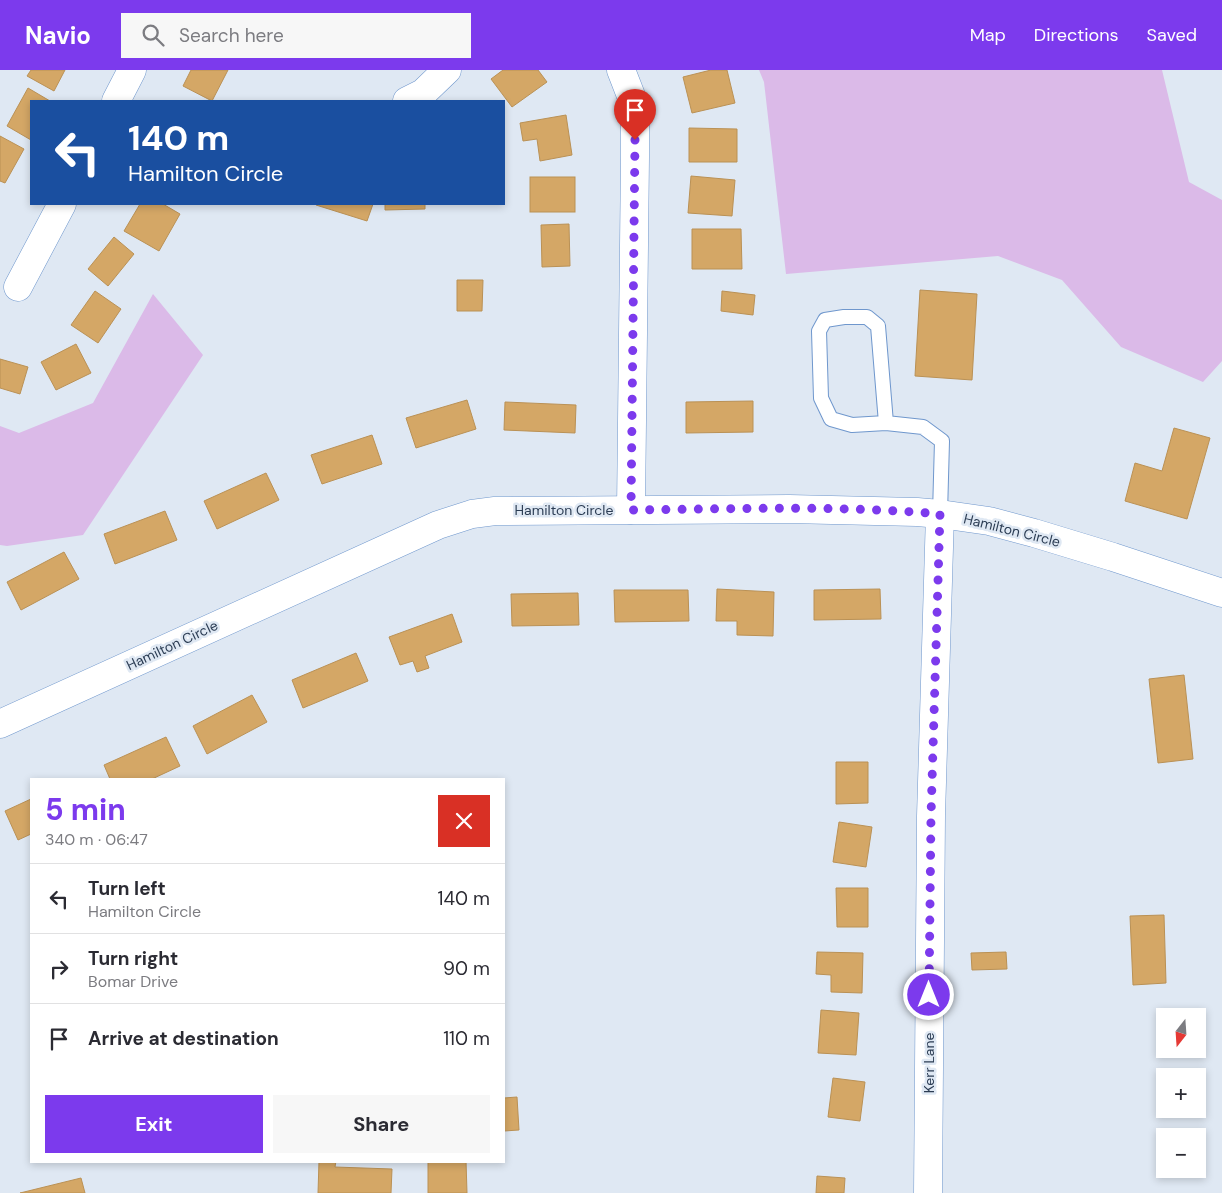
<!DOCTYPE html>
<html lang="en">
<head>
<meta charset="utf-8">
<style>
	:root { --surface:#fff; --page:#f7f7f7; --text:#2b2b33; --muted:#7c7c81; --line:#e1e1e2; --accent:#7c3aed }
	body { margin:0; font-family:"DM Sans",sans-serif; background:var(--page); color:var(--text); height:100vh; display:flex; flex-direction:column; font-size:19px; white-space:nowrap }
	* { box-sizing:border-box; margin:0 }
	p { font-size:16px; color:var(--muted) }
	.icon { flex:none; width:28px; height:28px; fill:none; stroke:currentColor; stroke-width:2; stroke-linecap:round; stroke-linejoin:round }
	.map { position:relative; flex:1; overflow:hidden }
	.details { position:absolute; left:30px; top:708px; width:475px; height:385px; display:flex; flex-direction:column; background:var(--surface); border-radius:0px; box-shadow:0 2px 8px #0003 }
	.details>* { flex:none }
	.top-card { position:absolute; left:30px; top:30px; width:475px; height:105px; border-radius:0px; box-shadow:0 2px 8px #0003; background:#1a4fa0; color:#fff; overflow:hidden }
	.needle { width:32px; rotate:197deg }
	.tools { position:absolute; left:1156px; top:938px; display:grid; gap:10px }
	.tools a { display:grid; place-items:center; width:50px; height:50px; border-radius:0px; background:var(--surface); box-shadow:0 2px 8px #0003; font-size:25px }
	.pin { position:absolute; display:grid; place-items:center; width:42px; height:42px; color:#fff; margin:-51px -21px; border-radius:50% 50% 50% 0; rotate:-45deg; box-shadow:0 0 5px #0007 }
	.pin .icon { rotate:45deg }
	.me { position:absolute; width:55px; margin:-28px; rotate:0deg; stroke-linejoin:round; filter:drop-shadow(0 0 4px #0008) }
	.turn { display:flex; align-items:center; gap:18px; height:105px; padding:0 15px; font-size:22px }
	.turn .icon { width:65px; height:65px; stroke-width:2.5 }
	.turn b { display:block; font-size:35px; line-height:42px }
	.round { display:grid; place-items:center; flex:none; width:52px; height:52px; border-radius:0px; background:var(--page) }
	.summary { display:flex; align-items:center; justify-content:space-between; height:85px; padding:0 15px }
	h1 { font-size:30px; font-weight:700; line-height:38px; color:var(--accent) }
	.primary-button { display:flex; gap:10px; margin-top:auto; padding:10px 15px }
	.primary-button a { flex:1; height:58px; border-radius:0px; background:var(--accent); color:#fff; font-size:20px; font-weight:700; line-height:58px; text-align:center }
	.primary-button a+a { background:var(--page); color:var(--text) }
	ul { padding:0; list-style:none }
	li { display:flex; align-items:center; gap:15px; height:70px; padding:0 15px; border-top:1px solid var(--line) }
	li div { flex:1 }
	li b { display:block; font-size:19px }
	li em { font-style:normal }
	header { display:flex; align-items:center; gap:30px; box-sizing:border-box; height:70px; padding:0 25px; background:var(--accent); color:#fff }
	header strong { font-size:24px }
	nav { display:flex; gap:28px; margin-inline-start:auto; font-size:18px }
	.search { width:350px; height:45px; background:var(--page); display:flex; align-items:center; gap:12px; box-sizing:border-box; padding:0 18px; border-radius:0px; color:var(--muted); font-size:19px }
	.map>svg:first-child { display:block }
	.green { fill:#dbbae8 }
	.building { fill:#d4a766; stroke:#ba9155 }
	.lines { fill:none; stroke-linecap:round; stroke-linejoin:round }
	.service-casing { stroke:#6f97cd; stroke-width:16 }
	.minor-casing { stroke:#6f97cd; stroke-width:29 }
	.service { stroke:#fff; stroke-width:14 }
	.minor { stroke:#fff; stroke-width:28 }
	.route { stroke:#7c3aed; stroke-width:9; stroke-dasharray:0 16.2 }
	.labels { text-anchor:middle; stroke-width:5; stroke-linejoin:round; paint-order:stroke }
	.street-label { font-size:14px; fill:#2c3d54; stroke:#dfe8f3 }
</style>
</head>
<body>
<header>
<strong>Navio</strong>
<div class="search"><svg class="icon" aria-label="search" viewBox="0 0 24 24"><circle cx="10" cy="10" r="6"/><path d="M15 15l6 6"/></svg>Search here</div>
<nav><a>Map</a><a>Directions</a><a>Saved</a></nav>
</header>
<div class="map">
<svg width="1222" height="1123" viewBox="0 0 1222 1123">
	<rect width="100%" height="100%" fill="#dfe8f3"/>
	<!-- green -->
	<g class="green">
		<polygon points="759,0 1162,0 1189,112 1222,130 1222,291 1203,312 1121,277 1062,210 998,186 786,204 764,12"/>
		<polygon points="153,224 203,285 83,465 7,476 0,475 0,356 19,363 93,333"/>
	</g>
	<!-- building -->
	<g class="building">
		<polygon points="31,0 65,0 54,21 27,6"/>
		<polygon points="191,0 228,0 212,31 183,16"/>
		<polygon points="503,0 538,0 547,12 512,37 491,9"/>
		<polygon points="711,0 727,0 735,33 692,43 683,7"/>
		<polygon points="28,18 50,31 31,31 31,70 7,56"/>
		<polygon points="566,45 572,85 540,91 537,69 523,71 520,53"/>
		<polygon points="689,58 737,59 737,92 689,92"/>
		<polygon points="0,66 24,79 5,113 0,111"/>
		<polygon points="691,106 735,110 732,146 688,143"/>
		<rect x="530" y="107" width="45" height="35"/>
		<polygon points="140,134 163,134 180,144 159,181 124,161"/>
		<polygon points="316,134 373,134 367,151 316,135"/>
		<polygon points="385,134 425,134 425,139 385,140"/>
		<polygon points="569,154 570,196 542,197 541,155"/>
		<polygon points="692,159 741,159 742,199 692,199"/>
		<polygon points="114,167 134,184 108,216 88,199"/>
		<polygon points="457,210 483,210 482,241 457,241"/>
		<polygon points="920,220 977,224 972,310 915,306"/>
		<polygon points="95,221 121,239 98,273 71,255"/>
		<polygon points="722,221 755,225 753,245 721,241"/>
		<polygon points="76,274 91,303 56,320 41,292"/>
		<polygon points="0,289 28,297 20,324 0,318"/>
		<polygon points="467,330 476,359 416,378 406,348"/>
		<polygon points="753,331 753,362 686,363 686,332"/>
		<polygon points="505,332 576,335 575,363 504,360"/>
		<polygon points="1174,358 1210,368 1187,449 1125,431 1135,393 1162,401"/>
		<polygon points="372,365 382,394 322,414 311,385"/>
		<polygon points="266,403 279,430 217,459 204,431"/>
		<polygon points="165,441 177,470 115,494 104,464"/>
		<polygon points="64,482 79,509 21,540 7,512"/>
		<polygon points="717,519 774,522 773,566 737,565 737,551 716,551"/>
		<polygon points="880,519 881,549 814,550 814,520"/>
		<polygon points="614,520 688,520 689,551 615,552"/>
		<polygon points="578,523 579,555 512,556 511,524"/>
		<polygon points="452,544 462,572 425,586 429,598 417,602 413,591 400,595 389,567"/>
		<polygon points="356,583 368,611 303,638 292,610"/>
		<polygon points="1184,605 1193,689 1158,693 1149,609"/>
		<polygon points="252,625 267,652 207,684 193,656"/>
		<polygon points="166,667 180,696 152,709 110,709 104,695"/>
		<polygon points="836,692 868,692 868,733 836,734"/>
		<polygon points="31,729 31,764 18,770 5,741"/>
		<polygon points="839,752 872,757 866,797 833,792"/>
		<polygon points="836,818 868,818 868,857 837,857"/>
		<polygon points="1164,845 1166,913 1133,915 1130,846"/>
		<polygon points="817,882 863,883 862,923 831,922 831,905 816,904"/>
		<polygon points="1006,882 1007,899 972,900 971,883"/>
		<polygon points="821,940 859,943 856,985 818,983"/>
		<polygon points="833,1008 865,1012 860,1051 828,1047"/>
		<polygon points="517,1027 519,1060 504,1061 504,1028"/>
		<polygon points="319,1091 336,1091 335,1097 392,1099 391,1123 318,1123"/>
		<polygon points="428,1091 466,1091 467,1123 428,1123"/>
		<polygon points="817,1106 845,1108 844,1123 816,1123"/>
		<polygon points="81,1108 85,1123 20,1123"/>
	</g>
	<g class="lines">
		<defs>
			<polyline id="service" points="886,353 878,256 867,247 844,247 825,250 819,261 821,328 831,349 852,355 886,353 923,357 942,371 940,444"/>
			<g id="minor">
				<polyline points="621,0 635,36 635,87 631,440"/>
				<polyline points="116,31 132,0"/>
				<polyline points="407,31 423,23 447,0"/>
				<polyline points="18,217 62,134"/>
				<polyline points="0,654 438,455 472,444 495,441 789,439 917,442 940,444 989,451 1034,463 1113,487 1222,523"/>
				<polyline points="928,1123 931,746 940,444"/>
			</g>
		</defs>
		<!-- service casing -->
		<use href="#service" class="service-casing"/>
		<!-- minor casing -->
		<use href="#minor" class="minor-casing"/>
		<!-- service -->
		<use href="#service" class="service"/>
		<!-- minor -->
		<use href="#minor" class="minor"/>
	</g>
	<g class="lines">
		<!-- route -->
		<path class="route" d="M635,70L631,440C733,439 838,435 940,444L931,746L929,925"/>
	</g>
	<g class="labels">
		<!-- street labels -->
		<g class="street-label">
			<text x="564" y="445">Hamilton Circle</text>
			<text transform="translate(1012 460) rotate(14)" y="5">Hamilton Circle</text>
			<text transform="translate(172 575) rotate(-25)" y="5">Hamilton Circle</text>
			<text transform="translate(929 993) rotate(-90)" y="5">Kerr Lane</text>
		</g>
	</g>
</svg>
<div class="tools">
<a><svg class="needle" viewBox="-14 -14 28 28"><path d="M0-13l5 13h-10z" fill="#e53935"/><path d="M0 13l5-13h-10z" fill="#7c7c81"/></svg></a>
<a>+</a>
<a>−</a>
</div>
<div class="pin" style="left:635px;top:70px;background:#d93025"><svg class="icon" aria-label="arrive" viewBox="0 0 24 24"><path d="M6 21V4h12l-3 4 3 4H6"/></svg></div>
<svg class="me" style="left:929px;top:925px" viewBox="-20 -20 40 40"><circle r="17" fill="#7c3aed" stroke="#fff" stroke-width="3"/><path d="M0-11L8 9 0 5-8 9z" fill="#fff"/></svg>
<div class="top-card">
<div class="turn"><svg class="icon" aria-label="left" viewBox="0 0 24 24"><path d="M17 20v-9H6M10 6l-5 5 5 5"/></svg><div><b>140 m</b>Hamilton Circle</div></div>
</div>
<section class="details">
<div class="summary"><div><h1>5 min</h1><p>340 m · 06:47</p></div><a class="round" style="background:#d93025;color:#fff"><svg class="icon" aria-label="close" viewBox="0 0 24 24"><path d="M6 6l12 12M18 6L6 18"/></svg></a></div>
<ul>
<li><svg class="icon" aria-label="left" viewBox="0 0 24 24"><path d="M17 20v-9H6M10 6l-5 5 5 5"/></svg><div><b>Turn left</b><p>Hamilton Circle</p></div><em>140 m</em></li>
<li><svg class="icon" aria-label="right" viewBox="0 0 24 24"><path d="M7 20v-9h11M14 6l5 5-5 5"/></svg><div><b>Turn right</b><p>Bomar Drive</p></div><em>90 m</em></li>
<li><svg class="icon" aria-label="arrive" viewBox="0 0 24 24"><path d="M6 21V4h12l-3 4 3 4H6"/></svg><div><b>Arrive at destination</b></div><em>110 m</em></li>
</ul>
<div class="primary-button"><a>Exit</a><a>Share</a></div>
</section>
</div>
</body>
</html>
